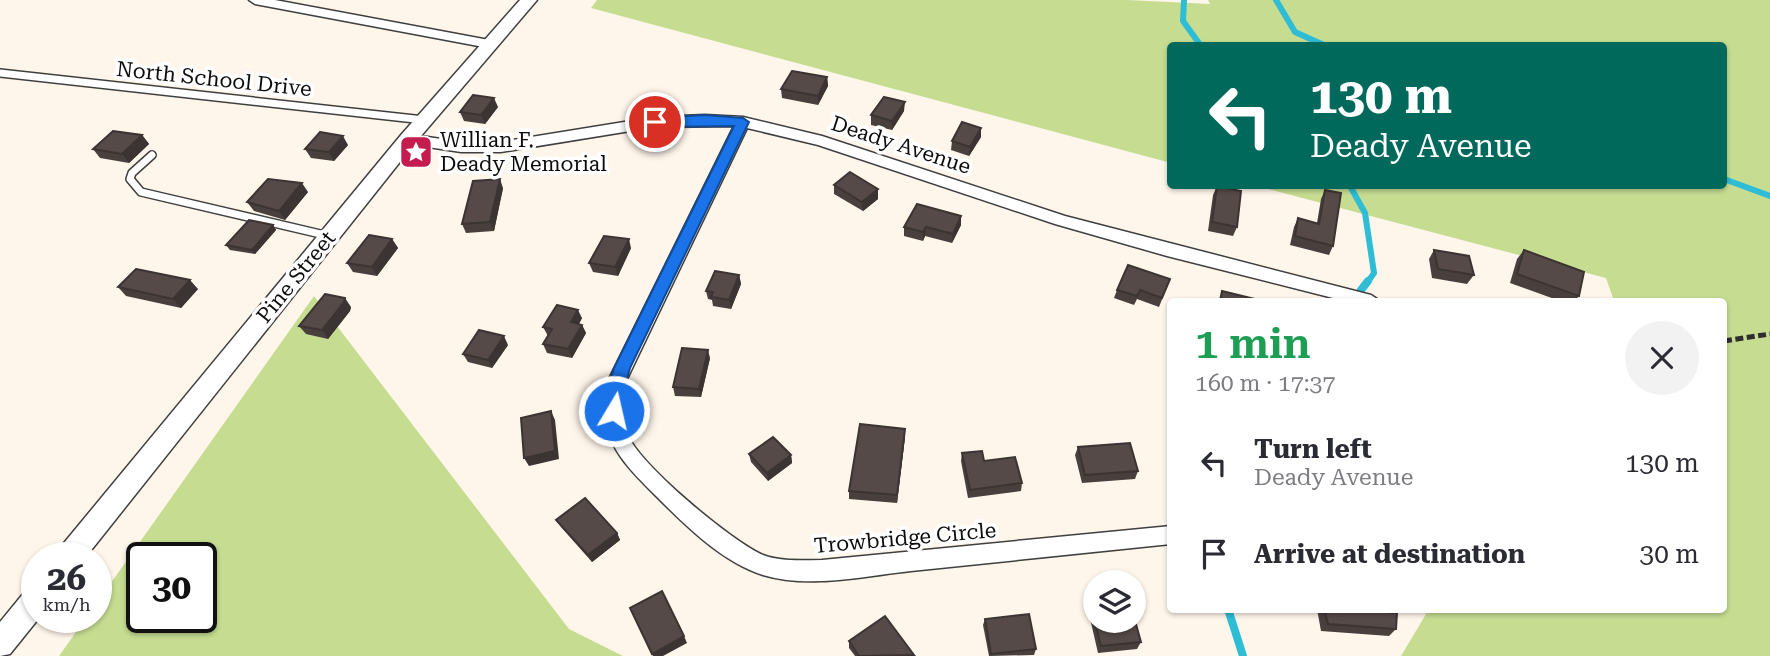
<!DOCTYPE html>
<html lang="en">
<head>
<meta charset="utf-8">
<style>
	:root { --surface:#fff; --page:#f2f2f3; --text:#2b2b33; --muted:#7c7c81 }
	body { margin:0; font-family:"Roboto Serif",serif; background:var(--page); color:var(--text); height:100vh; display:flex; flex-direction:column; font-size:26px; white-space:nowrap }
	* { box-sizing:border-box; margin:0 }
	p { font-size:23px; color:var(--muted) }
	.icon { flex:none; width:38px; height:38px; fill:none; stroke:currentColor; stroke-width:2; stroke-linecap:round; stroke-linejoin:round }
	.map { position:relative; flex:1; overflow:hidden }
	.details { position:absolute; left:1167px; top:298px; width:560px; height:315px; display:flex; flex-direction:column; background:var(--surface); border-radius:7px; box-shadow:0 2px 5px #0004 }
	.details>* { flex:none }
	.hud { position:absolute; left:1167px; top:42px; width:560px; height:147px; border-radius:7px; box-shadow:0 2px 5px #0004; background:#00695c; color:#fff; overflow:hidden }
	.buttons { position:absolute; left:1083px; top:570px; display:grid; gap:14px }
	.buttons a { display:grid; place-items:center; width:63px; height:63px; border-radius:50%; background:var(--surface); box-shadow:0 2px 5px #0004; font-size:35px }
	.speed { position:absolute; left:21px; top:542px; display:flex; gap:14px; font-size:35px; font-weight:700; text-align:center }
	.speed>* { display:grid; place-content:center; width:91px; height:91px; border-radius:50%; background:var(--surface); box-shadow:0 2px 5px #0004; line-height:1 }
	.speed small { font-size:18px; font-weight:400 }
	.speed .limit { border:4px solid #111; border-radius:10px; background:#fff; color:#111 }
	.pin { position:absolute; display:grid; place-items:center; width:60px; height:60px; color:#fff; margin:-30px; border:4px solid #fff; border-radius:50%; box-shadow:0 2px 7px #0007 }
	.me { position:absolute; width:77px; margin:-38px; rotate:9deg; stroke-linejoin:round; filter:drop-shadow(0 0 5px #0008) }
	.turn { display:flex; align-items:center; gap:24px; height:147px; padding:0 28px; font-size:32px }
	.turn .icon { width:91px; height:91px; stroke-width:2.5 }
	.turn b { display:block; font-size:49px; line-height:60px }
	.round { display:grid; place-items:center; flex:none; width:74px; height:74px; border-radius:37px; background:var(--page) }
	.head { display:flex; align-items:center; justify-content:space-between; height:119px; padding:0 28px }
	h1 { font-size:42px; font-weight:600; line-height:52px; color:#1e9e55 }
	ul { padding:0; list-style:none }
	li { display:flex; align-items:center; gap:21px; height:91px; padding:0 28px }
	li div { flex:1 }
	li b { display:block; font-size:26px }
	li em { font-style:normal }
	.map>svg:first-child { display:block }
	.forest { fill:#c6dd91; fill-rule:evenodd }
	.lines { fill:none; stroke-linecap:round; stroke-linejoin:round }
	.stream-far1 { stroke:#2fbdd5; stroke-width:6 }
	.stream { stroke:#2fbdd5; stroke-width:8 }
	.service-casing { stroke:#3f3f3f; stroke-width:10 }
	.minor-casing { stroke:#3f3f3f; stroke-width:3 }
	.tertiary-casing { stroke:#3f3f3f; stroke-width:3 }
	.path { stroke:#2e2e2e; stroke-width:5; stroke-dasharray:8 3.5; stroke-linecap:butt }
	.service { stroke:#fff; stroke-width:7 }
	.minor { fill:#fff; fill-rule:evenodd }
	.tertiary { fill:#fff; fill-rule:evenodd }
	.wall { fill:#49403e }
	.shaded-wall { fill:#3c3432 }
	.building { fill:#554a48; stroke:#3c3432; stroke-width:2 }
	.route { fill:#1a73e8; stroke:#114b97; stroke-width:2 }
	.labels { text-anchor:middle; stroke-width:7; stroke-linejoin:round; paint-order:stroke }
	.street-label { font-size:21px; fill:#0c0c0c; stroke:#fff }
	.poi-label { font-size:21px; fill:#0c0c0c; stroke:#fff; text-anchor:start }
</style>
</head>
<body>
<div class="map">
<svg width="1770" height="656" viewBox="0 0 1770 656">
	<rect width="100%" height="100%" fill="#fff6eb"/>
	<!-- forest -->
	<g class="forest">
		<polygon points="597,0 1128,0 1210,4 1208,0 1770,0 1770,656 1401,656 1429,609 1724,609 1724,301 1614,301 1606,278 1257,186 1724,186 1724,46 1171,46 1171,163 591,8"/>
		<path d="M314,296L569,629L623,656H59L86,618H96V604ZM142,558H201V618H142Z"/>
	</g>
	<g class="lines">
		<!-- stream-far1 -->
		<g class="stream-far1">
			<polyline points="1184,0 1183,21 1201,46"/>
			<polyline points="1276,0 1295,32 1326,46"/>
			<polyline points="1724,179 1770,196"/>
			<polyline points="1350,186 1365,213 1374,273 1367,283"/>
		</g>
		<!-- stream -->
		<g class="stream">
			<polyline points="1361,290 1368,281"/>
			<polyline points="1228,609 1243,656"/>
		</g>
		<defs>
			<g id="service">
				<polyline points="0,73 424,120"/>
				<polyline points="152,155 132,173 130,179 141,192 329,236"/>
			</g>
			<g id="minor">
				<polygon points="249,0 275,0 489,40 496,44 489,48 255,4"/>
				<path d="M705,115L743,117L822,136L1065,216L1371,295L1380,301H1345L1167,256L1055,224L818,145L747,128L626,381C623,398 620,418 627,434C641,466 731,541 763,555C781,562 803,560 822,560L1171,526V544C1084,553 998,562 911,571C864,576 809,589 763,575C721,562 682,522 652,492C617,457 597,434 608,381L734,126L655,127L501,152H461L408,144L401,139L408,134L461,142H501L655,117Z"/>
			</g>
			<g id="tertiary">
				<polygon points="520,0 537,0 415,143 85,558 56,558 59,549 401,135"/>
				<polygon points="37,585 39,618 10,654 0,656 0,622 27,589"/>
			</g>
		</defs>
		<!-- service casing -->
		<use href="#service" class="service-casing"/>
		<!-- minor casing -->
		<use href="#minor" class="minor-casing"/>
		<!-- tertiary casing -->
		<use href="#tertiary" class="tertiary-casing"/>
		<!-- path -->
		<polyline class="path" points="1724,341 1770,334"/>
		<!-- service -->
		<use href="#service" class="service"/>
		<!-- minor -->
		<use href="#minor" class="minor"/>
		<!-- tertiary -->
		<use href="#tertiary" class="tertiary"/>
	</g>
	<!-- wall -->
	<g class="wall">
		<polygon points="827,77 828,86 818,105 782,98 781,89"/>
		<polygon points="498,107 485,124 464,121 460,112"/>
		<polygon points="904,111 892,130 871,125 871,115"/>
		<polygon points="981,128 981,137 969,156 951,150 952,141"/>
		<polygon points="142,135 149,144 129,163 100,158 93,149"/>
		<polygon points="348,145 334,161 311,158 305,149"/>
		<polygon points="834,185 878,189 878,199 863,211 834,194"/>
		<polygon points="1217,186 1237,227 1233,236 1208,231 1213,195"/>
		<polygon points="503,188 494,231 466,233 462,224"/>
		<polygon points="1325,190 1333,246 1329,255 1290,245 1294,227 1298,218 1317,223 1321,199"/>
		<polygon points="308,192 285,220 254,211 247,202"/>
		<polygon points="273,225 276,230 255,254 230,250 226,245"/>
		<polygon points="961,225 952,243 925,236 923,241 904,236 904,227"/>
		<polygon points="392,239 398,248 377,276 353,272 347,263"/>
		<polygon points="631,248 618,276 593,272 589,263"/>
		<polygon points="1434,250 1474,275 1467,284 1432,278 1429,259"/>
		<polygon points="1524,250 1579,296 1575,301 1560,301 1510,283 1517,259"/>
		<polygon points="739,275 741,284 731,309 713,306 712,300 708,299 706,291"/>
		<polygon points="1170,279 1159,307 1137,299 1134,305 1114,298 1117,290"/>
		<polygon points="118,287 198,289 181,308 126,296"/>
		<polygon points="351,307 350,311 328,339 306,334 299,326"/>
		<polygon points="582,318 579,324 582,325 586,333 572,358 547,353 543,344 548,336 543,327"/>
		<polygon points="508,345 492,368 468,362 463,354"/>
		<polygon points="710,358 701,397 675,396 673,387"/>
		<polygon points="905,437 897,503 849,499 849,491"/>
		<polygon points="1078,447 1138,471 1135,479 1082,483 1075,455"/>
		<polygon points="962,453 984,461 1022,483 1021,491 968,498 961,461"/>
		<polygon points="749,454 791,455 792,463 768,481 751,462"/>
		<polygon points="556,520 617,533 620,540 592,562 561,527"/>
		<polygon points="1091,607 1141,642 1137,649 1098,653 1089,614"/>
		<polygon points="1317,609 1359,609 1396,629 1389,636 1321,631"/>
		<polygon points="985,619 1036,649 1034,655 989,656 983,625"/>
		<polygon points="849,641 914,656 855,656 849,648"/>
	</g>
	<!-- shaded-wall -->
	<g class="shaded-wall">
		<polygon points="827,77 828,86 818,105 818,96"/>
		<polygon points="494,98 498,107 485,124 481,115"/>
		<polygon points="905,102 904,111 892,130 892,121"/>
		<polygon points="981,128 981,137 969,156 970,147"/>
		<polygon points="142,135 149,144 129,163 122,154"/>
		<polygon points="343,136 348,145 334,161 329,152"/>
		<polygon points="500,179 503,188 494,231 490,222"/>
		<polygon points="302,183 308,192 285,220 279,211"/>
		<polygon points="878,189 878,199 863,211 862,202"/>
		<polygon points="961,216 961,225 952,243 953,234"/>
		<polygon points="273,225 276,230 255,254 252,250"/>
		<polygon points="926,227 925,236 923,241 923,232"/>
		<polygon points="392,239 398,248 377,276 372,267"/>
		<polygon points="629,239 631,248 618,276 615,267"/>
		<polygon points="739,275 741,284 731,309 729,300"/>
		<polygon points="190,280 198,289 181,308 173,299"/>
		<polygon points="345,298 351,307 350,311 328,339 322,330"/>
		<polygon points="578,310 582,318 575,331 571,322"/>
		<polygon points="582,325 586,333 572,358 568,349"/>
		<polygon points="504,336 508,345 492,368 488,360"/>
		<polygon points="708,350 710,358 701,397 699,389"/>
		<polygon points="551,411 555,420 559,459 529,466 524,458"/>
		<polygon points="905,429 905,437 897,503 897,495"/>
		<polygon points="791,455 792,463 768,481 767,473"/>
		<polygon points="617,533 620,540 592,562 588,555"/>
		<polygon points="684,636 687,643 663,656 653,656 652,654"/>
	</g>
	<!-- building -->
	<g class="building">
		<polygon points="792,71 827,77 818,96 781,89"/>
		<polygon points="473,95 494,98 481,115 460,112"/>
		<polygon points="884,97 905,102 892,121 871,115"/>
		<polygon points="962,122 981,128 970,147 952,141"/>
		<polygon points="113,131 142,135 122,154 93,149"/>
		<polygon points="320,132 343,136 329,152 305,149"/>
		<polygon points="850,172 878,189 862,202 834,185"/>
		<polygon points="268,179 302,183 279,211 247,202"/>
		<polygon points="500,179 490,222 462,224 473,181"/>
		<polygon points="1217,186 1241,191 1237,227 1212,222"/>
		<polygon points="1325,190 1341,193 1333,246 1295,236 1298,218 1319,224"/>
		<polygon points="917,204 961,216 953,234 926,227 923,232 904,227"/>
		<polygon points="249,220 273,225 252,250 226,245"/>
		<polygon points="369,235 392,239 372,267 347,263"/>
		<polygon points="604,236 629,239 615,267 589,263"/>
		<polygon points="1434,250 1469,256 1474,275 1438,269"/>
		<polygon points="1524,250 1584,272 1579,296 1517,274"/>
		<polygon points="1128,265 1170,279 1162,298 1140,290 1137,296 1117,290"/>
		<polygon points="136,269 190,280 173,299 118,287"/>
		<polygon points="715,271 739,275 729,300 711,297 713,292 706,291"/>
		<polygon points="1222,291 1259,300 1259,301 1220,301"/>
		<polygon points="325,294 345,298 344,302 322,330 299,326"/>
		<polygon points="557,305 578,310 571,322 582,325 568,349 543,344 552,329 543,327"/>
		<polygon points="479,330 504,336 488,360 463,354"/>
		<polygon points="682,348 708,350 699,389 673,387"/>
		<polygon points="551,411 555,451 524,458 521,418"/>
		<polygon points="860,424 905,429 897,495 849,491"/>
		<polygon points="773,437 791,455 767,473 749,454"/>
		<polygon points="1130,443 1138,471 1085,475 1078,447"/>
		<polygon points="982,451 984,461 1015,457 1022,483 970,490 962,453"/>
		<polygon points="585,498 617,533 588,555 556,520"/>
		<polygon points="662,591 684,636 652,654 630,608"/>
		<polygon points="1091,607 1096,607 1096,621 1134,621 1134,617 1141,642 1101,646"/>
		<polygon points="1324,609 1359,609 1397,613 1396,629 1328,624"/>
		<polygon points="1029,614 1036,649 991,654 985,619"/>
		<polygon points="885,616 914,655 859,656 849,641"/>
	</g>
	<!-- route -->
	<polygon class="route" points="705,115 743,118 749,122 630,368 622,397 622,411 614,418 605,411 605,397 614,368 734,126 655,127 648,122 655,118"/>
	<!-- icons -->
	<defs>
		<symbol id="sight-square" viewBox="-11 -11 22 22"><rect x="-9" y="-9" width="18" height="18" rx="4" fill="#c41c4e" stroke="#fff"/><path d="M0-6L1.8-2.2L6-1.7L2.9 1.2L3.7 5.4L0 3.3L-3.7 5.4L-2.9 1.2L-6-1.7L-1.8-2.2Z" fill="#fff"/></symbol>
	</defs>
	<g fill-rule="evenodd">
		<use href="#sight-square" x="397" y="133" width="38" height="38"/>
	</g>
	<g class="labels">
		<!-- street labels -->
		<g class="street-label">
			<text transform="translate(214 79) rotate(6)" y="7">North School Drive</text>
			<text transform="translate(901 145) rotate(18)" y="7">Deady Avenue</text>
			<text transform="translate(296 277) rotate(-51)" y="7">Pine Street</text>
			<text transform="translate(905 538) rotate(-5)" y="7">Trowbridge Circle</text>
		</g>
		<!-- poi labels -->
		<g class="poi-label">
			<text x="440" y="147">Willian F.<tspan x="440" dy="24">Deady Memorial</tspan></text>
		</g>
	</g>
</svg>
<div class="buttons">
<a><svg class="icon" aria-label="layers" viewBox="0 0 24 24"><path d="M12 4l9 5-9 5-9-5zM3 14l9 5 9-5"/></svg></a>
</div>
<div class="speed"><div>26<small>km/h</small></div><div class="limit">30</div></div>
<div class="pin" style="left:655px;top:122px;background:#d93025"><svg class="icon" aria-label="arrive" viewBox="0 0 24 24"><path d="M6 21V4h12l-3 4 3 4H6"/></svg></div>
<svg class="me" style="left:614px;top:411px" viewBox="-20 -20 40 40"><circle r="17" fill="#1a73e8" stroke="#fff" stroke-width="3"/><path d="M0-11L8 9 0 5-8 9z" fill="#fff"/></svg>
<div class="hud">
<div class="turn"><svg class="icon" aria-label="left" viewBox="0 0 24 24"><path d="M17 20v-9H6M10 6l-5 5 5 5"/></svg><div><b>130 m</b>Deady Avenue</div></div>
</div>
<section class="details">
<div class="head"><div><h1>1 min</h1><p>160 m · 17:37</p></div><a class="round"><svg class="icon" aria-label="close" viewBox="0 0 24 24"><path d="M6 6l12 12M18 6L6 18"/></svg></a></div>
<ul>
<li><svg class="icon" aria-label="left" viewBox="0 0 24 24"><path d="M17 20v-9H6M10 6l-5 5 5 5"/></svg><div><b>Turn left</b><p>Deady Avenue</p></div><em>130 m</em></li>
<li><svg class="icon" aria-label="arrive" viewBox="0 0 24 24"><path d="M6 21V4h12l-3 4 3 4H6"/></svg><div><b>Arrive at destination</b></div><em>30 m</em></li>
</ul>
</section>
</div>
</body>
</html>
